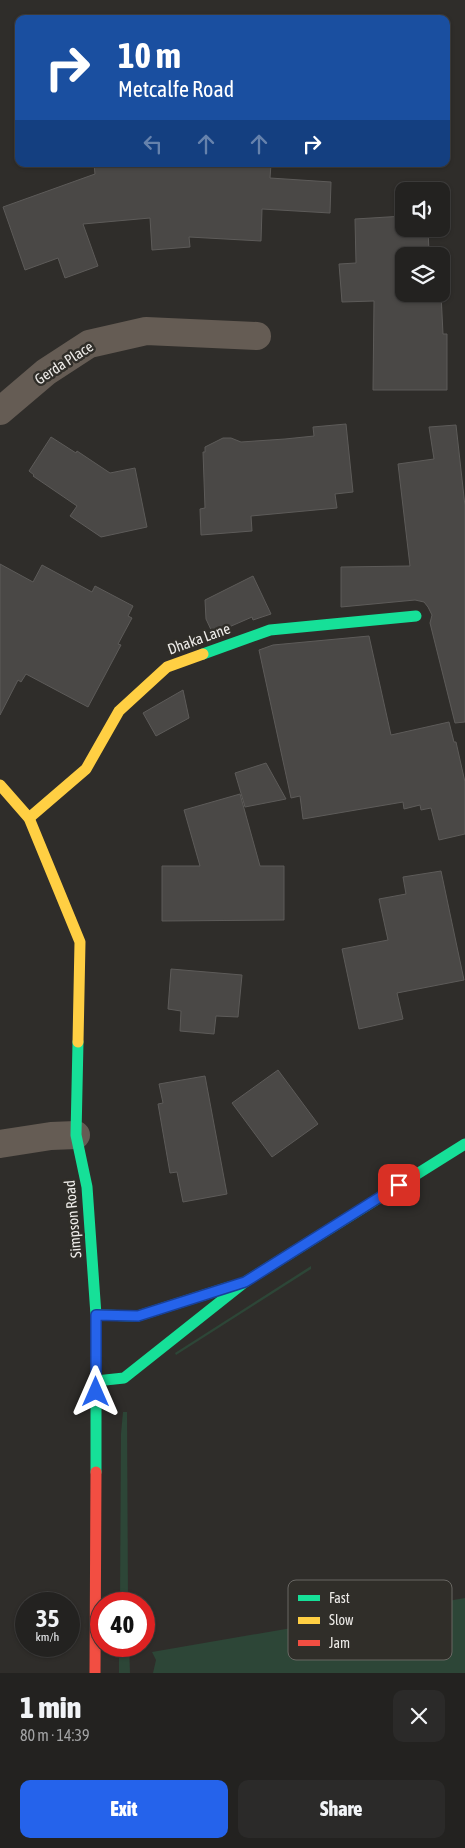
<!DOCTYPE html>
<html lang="en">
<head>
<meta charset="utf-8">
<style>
	:root { --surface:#232220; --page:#2b2a29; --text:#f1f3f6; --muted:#a3a4a5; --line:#403f3e; --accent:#2563eb }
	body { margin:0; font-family:"Asap Condensed",sans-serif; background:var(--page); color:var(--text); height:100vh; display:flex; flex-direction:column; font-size:19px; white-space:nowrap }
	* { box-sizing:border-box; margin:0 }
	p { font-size:16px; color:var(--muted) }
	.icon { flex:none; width:28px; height:28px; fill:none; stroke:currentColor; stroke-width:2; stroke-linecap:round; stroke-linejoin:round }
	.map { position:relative; height:1673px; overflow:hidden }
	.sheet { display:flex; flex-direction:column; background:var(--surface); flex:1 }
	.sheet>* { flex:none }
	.banner { position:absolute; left:15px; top:15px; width:435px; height:152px; border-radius:10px; box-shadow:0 1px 4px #0004,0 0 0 1px var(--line); background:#1a4fa0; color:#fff; overflow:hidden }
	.fabs { position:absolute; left:395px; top:182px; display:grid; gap:10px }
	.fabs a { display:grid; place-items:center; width:55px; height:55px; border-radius:10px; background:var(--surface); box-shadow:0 1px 4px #0004,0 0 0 1px var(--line); font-size:25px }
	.speed { position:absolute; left:15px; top:1592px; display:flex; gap:10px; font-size:25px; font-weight:700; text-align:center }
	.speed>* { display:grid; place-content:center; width:65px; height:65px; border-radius:50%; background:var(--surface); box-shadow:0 1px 4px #0004,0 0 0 1px var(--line); line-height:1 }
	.speed small { font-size:12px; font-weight:400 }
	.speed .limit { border:8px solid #d22; background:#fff; color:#111 }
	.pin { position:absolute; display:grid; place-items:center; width:42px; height:42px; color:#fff; margin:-21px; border-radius:10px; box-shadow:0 2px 8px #0006 }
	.me { position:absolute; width:55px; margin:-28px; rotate:0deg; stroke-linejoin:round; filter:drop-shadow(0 0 4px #0008) }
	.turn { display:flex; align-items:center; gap:18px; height:105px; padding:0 20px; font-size:22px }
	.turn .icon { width:65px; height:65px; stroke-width:2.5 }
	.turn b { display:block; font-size:35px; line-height:42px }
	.lanes { display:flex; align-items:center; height:48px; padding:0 20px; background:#0003; justify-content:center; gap:25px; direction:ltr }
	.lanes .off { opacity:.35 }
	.round { display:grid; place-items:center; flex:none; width:52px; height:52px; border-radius:10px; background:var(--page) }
	.headline { display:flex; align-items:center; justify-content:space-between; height:85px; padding:0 20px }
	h1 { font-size:30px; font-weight:800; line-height:38px }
	.button { display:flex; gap:10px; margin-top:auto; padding:10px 20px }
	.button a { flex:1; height:58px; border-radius:10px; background:var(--accent); color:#fff; font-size:20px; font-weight:800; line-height:58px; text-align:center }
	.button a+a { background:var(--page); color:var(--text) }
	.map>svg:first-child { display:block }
	.green { fill:#2d4637 }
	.building { fill:#4a4846; stroke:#5d5b59 }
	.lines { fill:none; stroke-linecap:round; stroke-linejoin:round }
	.street { stroke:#655c54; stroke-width:28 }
	.fast { stroke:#16e098; stroke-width:11 }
	.slow { stroke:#ffcf43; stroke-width:11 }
	.jam { stroke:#f24e42; stroke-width:11 }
	.route-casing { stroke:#184099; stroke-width:12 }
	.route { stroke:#2563eb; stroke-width:9 }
	.labels { text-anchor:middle; stroke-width:5; stroke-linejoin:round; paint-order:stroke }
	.street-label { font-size:15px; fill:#eeece9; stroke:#302e29 }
	.key { fill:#302e29; stroke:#696763; stroke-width:1 }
	.key-label { font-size:14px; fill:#eeece9 }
</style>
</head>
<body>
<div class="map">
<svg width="465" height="1673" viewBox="0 0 465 1673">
	<rect width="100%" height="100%" fill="#2f2d2a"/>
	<!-- green -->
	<g class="green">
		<polygon points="311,1266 311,1269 176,1355 175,1353"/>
		<polygon points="123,1412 127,1412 128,1604 120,1604 121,1434"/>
		<polygon points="465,1598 465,1673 153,1673 156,1660 152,1652"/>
		<polygon points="119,1646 129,1646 130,1673 119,1673"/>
	</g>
	<!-- building -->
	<g class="building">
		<polygon points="94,164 271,164 270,178 331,182 330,213 262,209 261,241 189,237 190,247 152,250 150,218 83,224 98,266 65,278 58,258 25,270 3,207 95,174"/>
		<polygon points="404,216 404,229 428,229 429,252 438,252 439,256 404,256 404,294 441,294 443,334 447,334 447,390 373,390 374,301 342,302 339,264 356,263 355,219"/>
		<polygon points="346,424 353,492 335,494 337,508 251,516 252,531 201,535 200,509 205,508 203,452 205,452 205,447 223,438 231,438 241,442 285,439 314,436 313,427"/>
		<polygon points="456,425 465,506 465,722 455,723 430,623 432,615 428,607 424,602 415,600 341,607 341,567 410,566 398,464 434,459 429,427"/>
		<polygon points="51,437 76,453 77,451 110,473 135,468 147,527 101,537 70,516 77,506 33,476 34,475 29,471"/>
		<polygon points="0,564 33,582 42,565 92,592 95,586 133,606 128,616 132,618 118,644 121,645 88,707 26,674 21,682 18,680 0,715"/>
		<polygon points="253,576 271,614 253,620 252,617 213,634 206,619 205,600"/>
		<polygon points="369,636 391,735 449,722 454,742 456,742 465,782 465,834 439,840 431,808 421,810 420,805 404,809 403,802 303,819 300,796 291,798 259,650 273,645"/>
		<polygon points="183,690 189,718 156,736 143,713"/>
		<polygon points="266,763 286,799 245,807 235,773"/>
		<polygon points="240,794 260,866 284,866 284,920 162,921 162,866 200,866 184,810"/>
		<polygon points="441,871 464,980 397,993 403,1019 359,1029 342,949 388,940 379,899 406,894 403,877"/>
		<polygon points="171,969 242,975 238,1017 216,1016 214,1034 180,1031 181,1011 168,1009"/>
		<polygon points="278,1070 318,1124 272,1157 232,1103"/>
		<polygon points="205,1076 227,1194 183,1202 177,1172 170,1173 158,1104 163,1103 159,1084"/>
	</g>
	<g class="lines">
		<!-- street -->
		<g class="street">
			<polyline points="0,411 46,372 89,344 146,331 257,336"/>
			<polyline points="0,1144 51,1136 76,1135"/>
		</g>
		<!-- fast -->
		<g class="fast">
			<polyline points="203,654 270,630 416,616"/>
			<polyline points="78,1042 76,1135 87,1187 96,1315 96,1472"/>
			<polyline points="96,1315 138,1316 229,1287"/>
			<polyline points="96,1381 124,1378 245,1282 465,1144"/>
		</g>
		<!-- slow -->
		<g class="slow">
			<polyline points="0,785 29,818 80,942 78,1042"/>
			<polyline points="29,818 86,769 119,711 167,667 203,654"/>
		</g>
		<!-- jam -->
		<polyline class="jam" points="95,1673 96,1472"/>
	</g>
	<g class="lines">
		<defs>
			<polyline id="route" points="96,1392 96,1315 138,1316 245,1282 399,1185"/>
		</defs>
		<!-- route casing -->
		<use href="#route" class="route-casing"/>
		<!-- route -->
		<use href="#route" class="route"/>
	</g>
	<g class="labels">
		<!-- street labels -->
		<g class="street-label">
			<text transform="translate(64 363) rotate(-33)" y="5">Gerda Place</text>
			<text transform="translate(199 639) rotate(-20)" y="5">Dhaka Lane</text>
			<text transform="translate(73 1219) rotate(-95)" y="5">Simpson Road</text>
		</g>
	</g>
	<!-- legend -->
	<rect x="288" y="1580" width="164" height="80" rx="8" class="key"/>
	<rect x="298" y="1595" width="22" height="6" fill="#16e098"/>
	<rect x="298" y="1617" width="22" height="7" fill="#ffcf43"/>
	<rect x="298" y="1640" width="22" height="6" fill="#f24e42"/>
	<g class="key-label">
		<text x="329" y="1603">Fast</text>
		<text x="329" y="1625">Slow</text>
		<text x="329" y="1648">Jam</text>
	</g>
</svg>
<div class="fabs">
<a><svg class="icon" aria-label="sound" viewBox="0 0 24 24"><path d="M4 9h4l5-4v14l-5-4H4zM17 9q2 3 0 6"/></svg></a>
<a><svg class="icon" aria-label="layers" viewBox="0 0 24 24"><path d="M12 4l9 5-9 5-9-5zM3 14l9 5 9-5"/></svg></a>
</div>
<div class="speed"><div>35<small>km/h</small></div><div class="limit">40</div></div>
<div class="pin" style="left:399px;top:1185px;background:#d93025"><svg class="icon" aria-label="arrive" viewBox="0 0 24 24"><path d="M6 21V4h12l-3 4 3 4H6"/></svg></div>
<svg class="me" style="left:96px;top:1392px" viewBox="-20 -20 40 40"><path d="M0-17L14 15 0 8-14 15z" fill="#2563eb" stroke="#fff" stroke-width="4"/></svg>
<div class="banner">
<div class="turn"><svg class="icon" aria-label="right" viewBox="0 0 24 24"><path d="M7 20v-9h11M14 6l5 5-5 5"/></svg><div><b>10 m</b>Metcalfe Road</div></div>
<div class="lanes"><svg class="icon off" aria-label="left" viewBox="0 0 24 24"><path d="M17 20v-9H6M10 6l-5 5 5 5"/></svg><svg class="icon off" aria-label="ahead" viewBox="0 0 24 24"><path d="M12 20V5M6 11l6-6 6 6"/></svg><svg class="icon off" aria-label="ahead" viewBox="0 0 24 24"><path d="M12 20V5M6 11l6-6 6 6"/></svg><svg class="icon" aria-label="right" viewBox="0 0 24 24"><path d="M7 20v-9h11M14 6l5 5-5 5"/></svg></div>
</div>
</div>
<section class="sheet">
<div class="headline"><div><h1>1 min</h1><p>80 m · 14:39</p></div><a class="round"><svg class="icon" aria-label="close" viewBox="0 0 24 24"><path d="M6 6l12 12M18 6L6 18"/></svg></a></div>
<div class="button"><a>Exit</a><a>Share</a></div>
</section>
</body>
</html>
